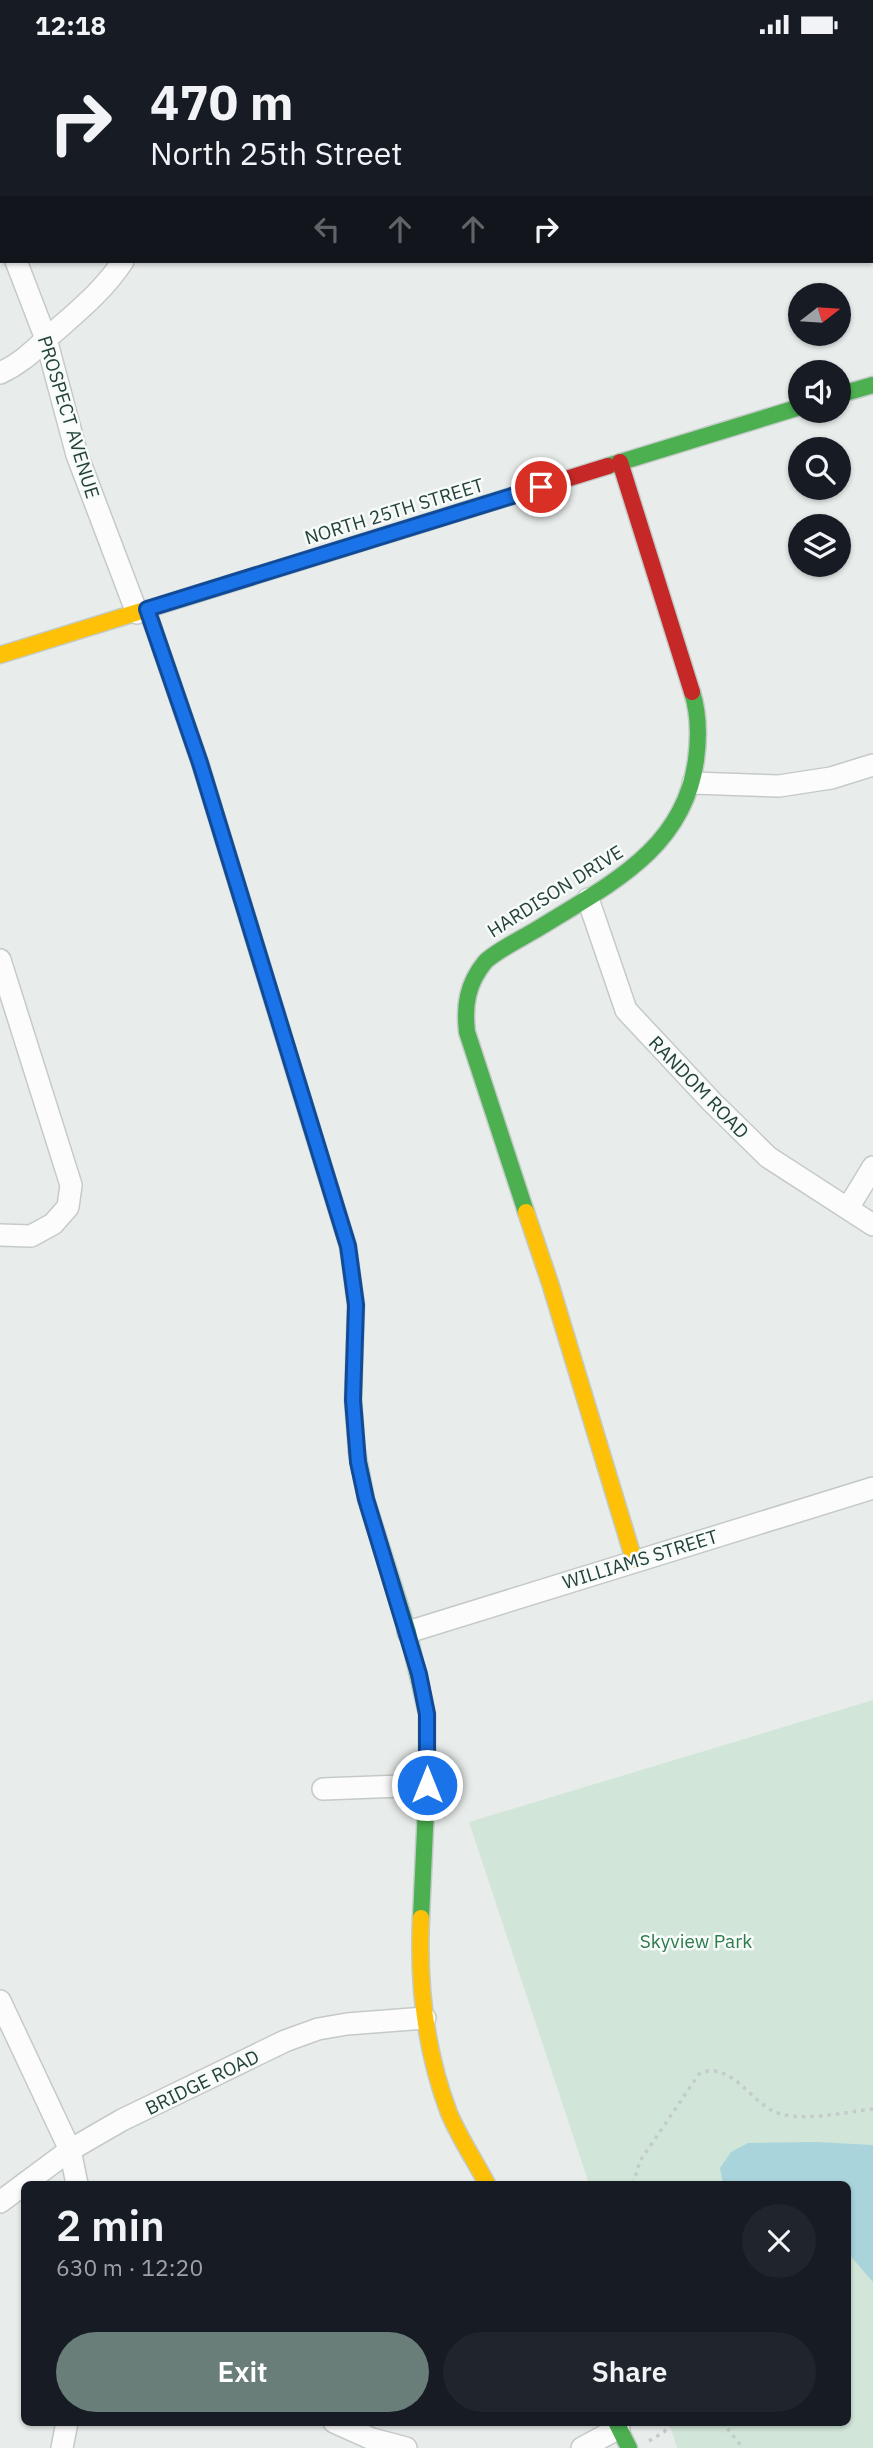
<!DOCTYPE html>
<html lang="en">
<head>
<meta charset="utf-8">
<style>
	:root { --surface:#171b24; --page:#20242c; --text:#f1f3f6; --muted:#9ea1a6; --accent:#697e78 }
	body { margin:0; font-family:"IBM Plex Sans",sans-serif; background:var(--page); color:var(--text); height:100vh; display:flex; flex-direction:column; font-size:26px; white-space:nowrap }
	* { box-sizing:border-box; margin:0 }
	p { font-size:23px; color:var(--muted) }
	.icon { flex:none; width:38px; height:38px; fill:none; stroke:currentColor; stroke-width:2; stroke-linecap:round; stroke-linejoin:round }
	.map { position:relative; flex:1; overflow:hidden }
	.sheet { position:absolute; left:21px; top:2132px; width:830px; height:245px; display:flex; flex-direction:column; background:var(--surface); border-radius:10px; box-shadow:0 2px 5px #0004 }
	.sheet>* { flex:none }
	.banner { position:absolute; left:0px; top:0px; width:873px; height:214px; box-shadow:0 2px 5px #0004; background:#171b24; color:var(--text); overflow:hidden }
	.needle { width:46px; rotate:73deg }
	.fabs { position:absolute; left:788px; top:234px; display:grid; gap:14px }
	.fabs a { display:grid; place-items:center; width:63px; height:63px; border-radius:50%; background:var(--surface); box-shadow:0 2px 5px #0004; font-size:35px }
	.pin { position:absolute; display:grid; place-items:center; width:60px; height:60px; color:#fff; margin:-30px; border:4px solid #fff; border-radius:50%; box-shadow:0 2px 7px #0007 }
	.me { position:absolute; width:77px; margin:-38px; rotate:0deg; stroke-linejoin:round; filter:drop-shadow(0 0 5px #0008) }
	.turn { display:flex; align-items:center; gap:24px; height:147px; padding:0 35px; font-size:32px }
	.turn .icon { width:91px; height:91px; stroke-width:2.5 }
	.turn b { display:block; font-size:49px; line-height:60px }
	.lanes { display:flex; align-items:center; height:66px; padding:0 35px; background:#0003; justify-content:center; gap:35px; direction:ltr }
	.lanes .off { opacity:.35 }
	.round { display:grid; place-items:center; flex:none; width:74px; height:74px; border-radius:37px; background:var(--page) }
	.summary { display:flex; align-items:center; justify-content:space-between; height:119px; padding:0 35px }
	h1 { font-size:42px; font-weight:600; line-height:52px }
	.cta { display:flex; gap:14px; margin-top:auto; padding:14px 35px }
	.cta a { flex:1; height:80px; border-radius:42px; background:var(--accent); color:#fff; font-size:28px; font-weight:600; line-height:80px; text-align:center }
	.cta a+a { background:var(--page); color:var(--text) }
	.status { display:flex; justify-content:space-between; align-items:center; height:49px; padding:0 35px; background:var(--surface); direction:ltr }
	.status svg { height:19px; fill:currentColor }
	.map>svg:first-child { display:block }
	.green { fill:#d1e6d8 }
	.water { fill:#a9d4db }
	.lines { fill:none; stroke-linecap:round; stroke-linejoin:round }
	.street-casing { stroke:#c5cac8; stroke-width:24 }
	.fast-casing { stroke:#c3cbc8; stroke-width:19 }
	.slow-casing { stroke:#c3cbc8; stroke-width:19 }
	.jam-casing { stroke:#c3cbc8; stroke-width:19 }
	.path { stroke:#c3ccca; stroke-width:3.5; stroke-dasharray:3.5 5; stroke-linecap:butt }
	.street { stroke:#fcfcfc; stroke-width:21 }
	.fast { stroke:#4caf50; stroke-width:16 }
	.slow { stroke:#ffc107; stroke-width:16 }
	.jam { stroke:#c62828; stroke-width:16 }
	.route-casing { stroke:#114b97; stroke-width:18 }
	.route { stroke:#1a73e8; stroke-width:12 }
	.labels { text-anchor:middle; stroke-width:5; stroke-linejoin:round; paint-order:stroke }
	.street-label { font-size:19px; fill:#24423a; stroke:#f7fbf9 }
	.park-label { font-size:19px; fill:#2d7a4b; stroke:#f7fbf9 }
</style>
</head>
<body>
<div class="status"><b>12:18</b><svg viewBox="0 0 49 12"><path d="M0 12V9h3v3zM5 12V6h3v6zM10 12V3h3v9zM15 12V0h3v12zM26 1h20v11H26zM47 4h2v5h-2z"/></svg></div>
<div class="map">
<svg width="873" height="2399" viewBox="0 0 873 2399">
	<rect width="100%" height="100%" fill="#e8edeb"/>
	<!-- green -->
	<polygon class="green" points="873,1651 873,2399 677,2399 669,2373 847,2373 847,2135 589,2135 469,1773"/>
	<!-- water -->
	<polygon class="water" points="816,2093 873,2096 873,2233 847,2203 847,2135 723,2135 720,2119 731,2103 748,2094"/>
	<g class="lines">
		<defs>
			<g id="street">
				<polyline points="392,0 392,2"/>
				<polyline points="0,170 2,175"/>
				<polyline points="16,212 46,290 77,406 137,564"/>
				<path d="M0,324C22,314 34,301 52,285C78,262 104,241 123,212"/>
				<polyline points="693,734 779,737 831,729 873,716"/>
				<polyline points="588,850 626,961 712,1053 768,1108 873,1176"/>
				<polyline points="0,911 71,1136 68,1158 53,1175 31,1187 0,1186"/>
				<polyline points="848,1159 873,1118"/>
				<polyline points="408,1583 873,1439"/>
				<polyline points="323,1740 427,1736"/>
				<polyline points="0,1952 70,2101 77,2135"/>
				<polyline points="0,2153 70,2101 122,2071 285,1992 318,1980 347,1975 425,1969"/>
				<polyline points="334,2373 372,2390 406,2399"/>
				<polyline points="62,2399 67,2373"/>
				<polyline points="582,2399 619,2379"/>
			</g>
			<g id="fast">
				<polyline points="838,346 873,336"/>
				<polyline points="608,417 800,358"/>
				<polyline points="147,560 200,714 311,1077"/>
				<path d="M526,1163L467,983C464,957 467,935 485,913C494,903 526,887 539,879C608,836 684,801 696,711C699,689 699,665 692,643"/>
				<polyline points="357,1403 366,1450 408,1583 427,1665 427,1736 421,1869"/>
				<polyline points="616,2373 629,2399"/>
			</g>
			<g id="slow">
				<polyline points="0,606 338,501"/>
				<polyline points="311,1077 348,1197 356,1256 353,1351 357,1403"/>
				<polyline points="526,1163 550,1234 634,1511"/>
				<path d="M421,1869C418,1936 425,2001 449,2064C459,2088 475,2112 487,2135"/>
			</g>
			<g id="jam">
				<polyline points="620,413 692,643"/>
				<polyline points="338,501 608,417"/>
			</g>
		</defs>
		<!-- street casing -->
		<use href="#street" class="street-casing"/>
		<!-- fast casing -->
		<use href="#fast" class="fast-casing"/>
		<!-- slow casing -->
		<use href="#slow" class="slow-casing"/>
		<!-- jam casing -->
		<use href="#jam" class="jam-casing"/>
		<!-- path -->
		<g class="path">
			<path d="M633,2135L640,2112L699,2025C728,2011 748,2048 771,2061C796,2075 845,2063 873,2060"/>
			<polyline points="722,2373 743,2399"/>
			<polyline points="649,2392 664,2383 673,2373"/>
		</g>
		<!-- street -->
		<use href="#street" class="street"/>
		<!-- fast -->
		<use href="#fast" class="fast"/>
		<!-- slow -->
		<use href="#slow" class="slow"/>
		<!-- jam -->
		<use href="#jam" class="jam"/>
	</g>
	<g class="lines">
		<defs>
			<polyline id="route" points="427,1736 427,1665 419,1625 366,1450 358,1413 353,1351 356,1256 348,1197 200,714 147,560 541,438"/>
		</defs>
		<!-- route casing -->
		<use href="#route" class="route-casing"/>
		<!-- route -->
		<use href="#route" class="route"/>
	</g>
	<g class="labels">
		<!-- street labels -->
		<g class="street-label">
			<text transform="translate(69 368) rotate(73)" y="7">PROSPECT AVENUE</text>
			<text transform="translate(394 462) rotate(-17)" y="7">NORTH 25TH STREET</text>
			<text transform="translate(555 842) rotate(-32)" y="7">HARDISON DRIVE</text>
			<text transform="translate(699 1038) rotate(46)" y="7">RANDOM ROAD</text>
			<text transform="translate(640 1510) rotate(-17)" y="7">WILLIAMS STREET</text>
			<text transform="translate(202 2033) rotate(-26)" y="7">BRIDGE ROAD</text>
		</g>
		<!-- park labels -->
		<g class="park-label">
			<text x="696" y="1899">Skyview Park</text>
		</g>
	</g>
</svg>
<div class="fabs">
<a><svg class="needle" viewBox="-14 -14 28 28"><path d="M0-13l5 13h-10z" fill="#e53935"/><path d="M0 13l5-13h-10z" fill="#9ea1a6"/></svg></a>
<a><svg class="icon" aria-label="sound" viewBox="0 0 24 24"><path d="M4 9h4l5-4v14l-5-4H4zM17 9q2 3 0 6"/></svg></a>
<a><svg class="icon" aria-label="search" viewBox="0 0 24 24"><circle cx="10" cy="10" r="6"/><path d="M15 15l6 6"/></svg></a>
<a><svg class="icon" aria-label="layers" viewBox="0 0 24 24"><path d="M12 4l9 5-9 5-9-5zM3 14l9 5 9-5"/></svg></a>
</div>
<div class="pin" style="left:541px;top:438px;background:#d93025"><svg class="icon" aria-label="arrive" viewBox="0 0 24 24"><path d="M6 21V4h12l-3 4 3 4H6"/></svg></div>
<svg class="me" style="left:427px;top:1736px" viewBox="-20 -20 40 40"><circle r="17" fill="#1a73e8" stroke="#fff" stroke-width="3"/><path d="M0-11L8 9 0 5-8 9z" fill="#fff"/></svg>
<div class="banner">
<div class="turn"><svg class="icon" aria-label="right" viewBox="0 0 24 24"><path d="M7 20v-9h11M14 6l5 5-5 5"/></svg><div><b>470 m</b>North 25th Street</div></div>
<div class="lanes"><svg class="icon off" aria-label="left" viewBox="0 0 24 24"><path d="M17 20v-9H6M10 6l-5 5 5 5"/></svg><svg class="icon off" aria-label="ahead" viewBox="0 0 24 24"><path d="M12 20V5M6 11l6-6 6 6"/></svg><svg class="icon off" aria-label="ahead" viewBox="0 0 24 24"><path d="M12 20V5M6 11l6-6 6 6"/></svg><svg class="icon" aria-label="right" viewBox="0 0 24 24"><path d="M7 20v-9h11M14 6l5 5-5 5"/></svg></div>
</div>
<section class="sheet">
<div class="summary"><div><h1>2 min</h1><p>630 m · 12:20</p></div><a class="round"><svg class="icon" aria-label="close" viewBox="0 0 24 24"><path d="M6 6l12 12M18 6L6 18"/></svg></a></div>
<div class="cta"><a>Exit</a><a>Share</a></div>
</section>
</div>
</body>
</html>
